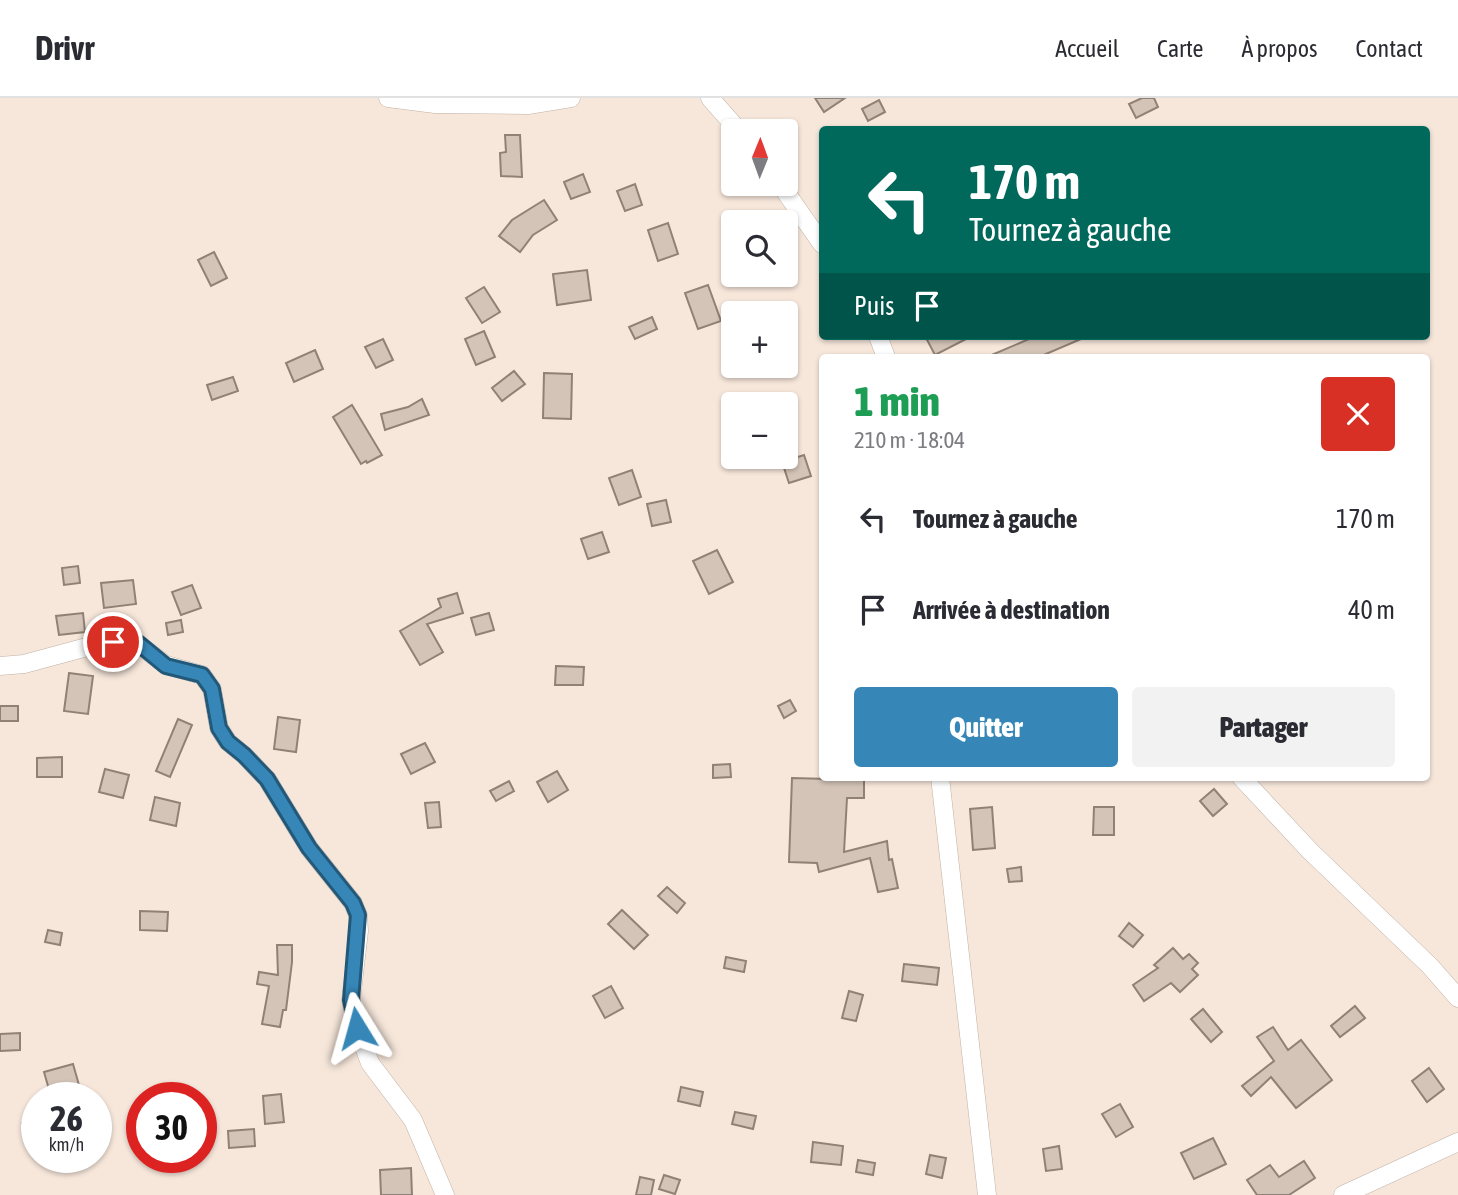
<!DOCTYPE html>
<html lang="fr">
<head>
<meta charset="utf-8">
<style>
	:root { --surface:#fff; --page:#f2f2f3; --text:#2b2b33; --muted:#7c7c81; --line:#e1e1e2; --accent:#3687b8 }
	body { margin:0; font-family:"Asap Condensed",sans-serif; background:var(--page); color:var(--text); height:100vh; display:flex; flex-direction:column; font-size:26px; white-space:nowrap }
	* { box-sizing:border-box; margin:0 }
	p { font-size:23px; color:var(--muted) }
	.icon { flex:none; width:38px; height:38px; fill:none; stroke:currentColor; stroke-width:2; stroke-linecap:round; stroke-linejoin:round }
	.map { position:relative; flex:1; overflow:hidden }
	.details { position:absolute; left:819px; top:256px; width:611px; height:427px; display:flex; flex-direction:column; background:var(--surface); border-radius:7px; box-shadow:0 2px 5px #0004 }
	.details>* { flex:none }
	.guide { position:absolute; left:819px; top:28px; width:611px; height:214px; border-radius:7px; box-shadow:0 2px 5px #0004; background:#00695c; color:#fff; overflow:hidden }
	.needle { width:46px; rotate:1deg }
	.controls { position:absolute; left:721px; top:21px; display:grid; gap:14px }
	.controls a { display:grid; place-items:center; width:77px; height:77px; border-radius:7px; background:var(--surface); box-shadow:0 2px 5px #0004; font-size:35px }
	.speed { position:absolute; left:21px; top:984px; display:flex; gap:14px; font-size:35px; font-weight:700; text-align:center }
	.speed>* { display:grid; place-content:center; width:91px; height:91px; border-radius:50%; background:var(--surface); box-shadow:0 2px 5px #0004; line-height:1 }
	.speed small { font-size:18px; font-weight:400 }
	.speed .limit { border:10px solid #d22; background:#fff; color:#111 }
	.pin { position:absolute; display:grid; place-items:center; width:60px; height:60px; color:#fff; margin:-30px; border:4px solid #fff; border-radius:50%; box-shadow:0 2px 7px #0007 }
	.me { position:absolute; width:77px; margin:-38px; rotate:352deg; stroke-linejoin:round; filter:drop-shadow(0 0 5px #0008) }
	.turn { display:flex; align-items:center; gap:24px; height:147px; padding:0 35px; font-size:32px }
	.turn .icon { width:91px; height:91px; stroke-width:2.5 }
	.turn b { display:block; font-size:49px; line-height:60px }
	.then { display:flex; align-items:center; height:66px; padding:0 35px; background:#0003; gap:14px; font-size:26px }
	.round { display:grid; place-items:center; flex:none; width:74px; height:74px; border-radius:7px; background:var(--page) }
	.overview { display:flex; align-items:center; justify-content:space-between; height:119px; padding:0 35px }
	h1 { font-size:42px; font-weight:800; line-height:52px; color:#1e9e55 }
	.button { display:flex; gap:14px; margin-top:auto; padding:14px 35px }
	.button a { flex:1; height:80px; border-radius:7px; background:var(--accent); color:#fff; font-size:28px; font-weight:800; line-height:80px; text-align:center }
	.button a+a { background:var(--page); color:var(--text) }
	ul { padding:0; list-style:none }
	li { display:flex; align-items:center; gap:21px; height:91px; padding:0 35px }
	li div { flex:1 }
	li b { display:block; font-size:26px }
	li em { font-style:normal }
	header { display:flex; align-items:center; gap:42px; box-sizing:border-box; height:98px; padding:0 35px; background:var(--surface); border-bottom:2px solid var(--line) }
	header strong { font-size:33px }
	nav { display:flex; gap:38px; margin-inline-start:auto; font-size:24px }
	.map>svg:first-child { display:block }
	.building { fill:#d4c4b8; stroke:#908176; stroke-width:2 }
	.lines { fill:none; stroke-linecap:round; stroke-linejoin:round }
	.minor-casing { stroke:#c0b1a5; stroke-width:19 }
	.minor { stroke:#fff; stroke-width:18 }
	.route-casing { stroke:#235878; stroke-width:18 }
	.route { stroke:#3687b8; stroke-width:12 }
</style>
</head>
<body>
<header>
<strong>Drivr</strong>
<nav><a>Accueil</a><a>Carte</a><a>À propos</a><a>Contact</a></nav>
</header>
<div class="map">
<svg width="1458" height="1097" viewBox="0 0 1458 1097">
	<rect width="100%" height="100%" fill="#f7e7db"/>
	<!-- building -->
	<g class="building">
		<polygon points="815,0 845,0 824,14"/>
		<polygon points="1142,0 1154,0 1158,9 1136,20 1129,6"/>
		<polygon points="879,2 885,14 868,23 862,11"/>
		<polygon points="505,37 520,37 522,79 501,78 500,55 506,54"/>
		<polygon points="583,76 590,94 571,101 564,84"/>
		<polygon points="635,86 642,107 625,113 617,93"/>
		<polygon points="544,102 557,122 533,137 520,154 499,138 512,122"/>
		<polygon points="668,125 678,156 658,163 648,132"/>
		<polygon points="214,154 227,180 211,188 198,162"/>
		<polygon points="587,172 591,202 557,207 553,176"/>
		<polygon points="708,187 721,223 698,231 685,195"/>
		<polygon points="484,189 500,214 482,225 466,200"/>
		<polygon points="652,219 657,231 635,241 629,229"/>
		<polygon points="484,233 495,259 476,267 465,241"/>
		<polygon points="925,238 972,238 935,257"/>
		<polygon points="1036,238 1088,238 1039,259 987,259"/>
		<polygon points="383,241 393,262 376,270 365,249"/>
		<polygon points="315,252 323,271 294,284 286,265"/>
		<polygon points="514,273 525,286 502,303 492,290"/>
		<polygon points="544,275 572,276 571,321 543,320"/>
		<polygon points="233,279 238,293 212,302 207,287"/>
		<polygon points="422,301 429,317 385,332 381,316 408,309"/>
		<polygon points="352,307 382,357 367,365 366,363 361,366 333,319"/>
		<polygon points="804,357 811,378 789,385 782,364"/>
		<polygon points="632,372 641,399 619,407 609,380"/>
		<polygon points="666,402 671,424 652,428 647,406"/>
		<polygon points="602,434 609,454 588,461 581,441"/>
		<polygon points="717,452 733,484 709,496 693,463"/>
		<polygon points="78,468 80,485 64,487 62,470"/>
		<polygon points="133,482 136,506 104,510 101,485"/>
		<polygon points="192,487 201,510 181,517 172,494"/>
		<polygon points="457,495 463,515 427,526 443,554 420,567 400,533 441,509 438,501"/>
		<polygon points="83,515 85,534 59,537 56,518"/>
		<polygon points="489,515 494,532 476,537 471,520"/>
		<polygon points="181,522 183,534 168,537 166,525"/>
		<polygon points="556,568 584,569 583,587 555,587"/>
		<polygon points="69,575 93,578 88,616 64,613"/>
		<polygon points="790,602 796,613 784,620 778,608"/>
		<rect x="0" y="608" width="18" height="15"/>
		<polygon points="278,619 300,622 296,654 274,651"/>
		<polygon points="178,621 192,627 170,679 156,673"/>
		<polygon points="425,645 435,664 411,676 401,656"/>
		<polygon points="62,659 62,679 37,679 37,660"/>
		<polygon points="730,666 731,679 713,680 713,667"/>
		<polygon points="105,671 129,677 123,700 99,694"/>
		<polygon points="557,673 568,692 548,704 537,684"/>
		<polygon points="792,680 864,682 864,700 847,700 844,754 887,743 889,762 892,761 898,790 878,794 870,760 819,774 817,765 789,764"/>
		<polygon points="509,683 514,693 496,703 490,693"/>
		<polygon points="1214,691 1227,706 1213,718 1200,703"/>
		<polygon points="155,699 180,705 176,728 150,722"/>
		<polygon points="439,704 441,729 428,730 425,705"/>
		<polygon points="992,709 995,750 973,752 970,711"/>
		<polygon points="1094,709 1114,709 1114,737 1093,737"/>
		<polygon points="1021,769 1022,783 1009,784 1007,771"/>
		<polygon points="667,789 685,805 677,815 658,798"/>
		<polygon points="622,812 648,837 634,851 608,826"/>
		<polygon points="140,813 168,814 167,833 140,832"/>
		<polygon points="1129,825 1143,837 1133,849 1119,838"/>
		<polygon points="48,832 62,835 60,847 45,844"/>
		<polygon points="277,847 292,847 292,864 286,912 283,912 280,929 262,926 269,888 257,886 259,874 278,877"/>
		<polygon points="1173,850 1183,861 1189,856 1198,865 1192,871 1198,877 1180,894 1171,885 1144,903 1133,887 1158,870 1154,867"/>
		<polygon points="726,859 746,863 744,874 724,870"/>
		<polygon points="904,866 939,870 937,887 902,883"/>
		<polygon points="611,888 623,910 605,920 593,898"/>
		<polygon points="849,893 863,897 856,923 842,920"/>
		<polygon points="1355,908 1365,920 1340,939 1331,928"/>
		<polygon points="1203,911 1222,934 1211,944 1191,921"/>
		<polygon points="1273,929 1288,952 1301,942 1332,982 1296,1010 1271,979 1251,998 1242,988 1274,963 1257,939"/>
		<polygon points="20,935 20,952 0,953 0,936"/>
		<polygon points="73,966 79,987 50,995 44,974"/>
		<polygon points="1429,970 1444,991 1427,1004 1412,983"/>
		<polygon points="681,989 703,994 700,1008 678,1003"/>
		<polygon points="281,996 284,1024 265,1026 263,998"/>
		<polygon points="1120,1006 1133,1029 1116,1039 1102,1016"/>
		<polygon points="735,1014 756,1018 753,1031 732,1026"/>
		<polygon points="37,1018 37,1054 22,1025"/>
		<polygon points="254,1031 255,1048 229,1050 228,1033"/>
		<polygon points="1213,1040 1226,1066 1194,1081 1181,1055"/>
		<polygon points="813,1044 843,1048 841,1067 811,1064"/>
		<polygon points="1059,1048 1062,1071 1046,1073 1043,1051"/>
		<polygon points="930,1057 946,1060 942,1080 926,1076"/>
		<polygon points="858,1062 875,1065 873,1077 856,1074"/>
		<polygon points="1304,1063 1315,1080 1289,1097 1257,1097 1247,1082 1270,1067 1279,1079"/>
		<polygon points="411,1070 412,1097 381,1097 380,1072"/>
		<polygon points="664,1077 680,1082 675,1096 659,1091"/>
		<polygon points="640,1079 654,1082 651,1097 636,1097"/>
	</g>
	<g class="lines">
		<defs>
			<g id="minor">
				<polyline points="388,0 435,6 528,7 571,0"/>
				<polyline points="710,0 739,33"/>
				<polyline points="780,86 822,146"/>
				<polyline points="878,238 886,259"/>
				<polyline points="0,568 24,566 87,549 113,544 138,546 166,567 202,577 212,591 219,630 228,644 244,657 267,681 309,750 353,805 358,817 359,833 351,902 357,930 370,965 413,1022 445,1097"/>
				<polyline points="940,679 987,1097"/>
				<polyline points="1241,679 1310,753 1430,868 1458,900"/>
				<polyline points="1343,1097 1458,1044"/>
			</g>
		</defs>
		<!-- minor casing -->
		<use href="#minor" class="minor-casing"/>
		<!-- minor -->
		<use href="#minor" class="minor"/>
	</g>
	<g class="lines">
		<defs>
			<polyline id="route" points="113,544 138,545 166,568 202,577 212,591 219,630 228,644 244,657 267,681 309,750 353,805 358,817 351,902 357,930"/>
		</defs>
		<!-- route casing -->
		<use href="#route" class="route-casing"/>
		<!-- route -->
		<use href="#route" class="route"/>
	</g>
</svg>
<div class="controls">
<a><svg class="needle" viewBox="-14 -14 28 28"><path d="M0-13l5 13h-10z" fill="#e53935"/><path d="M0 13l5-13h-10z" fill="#7c7c81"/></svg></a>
<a><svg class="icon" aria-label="search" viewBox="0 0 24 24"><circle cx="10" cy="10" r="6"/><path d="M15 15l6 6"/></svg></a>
<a>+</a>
<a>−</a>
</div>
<div class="speed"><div>26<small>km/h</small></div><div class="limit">30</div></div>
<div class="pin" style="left:113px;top:544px;background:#d93025"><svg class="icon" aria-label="arrive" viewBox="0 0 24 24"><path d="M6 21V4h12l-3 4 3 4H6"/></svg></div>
<svg class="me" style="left:357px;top:930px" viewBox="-20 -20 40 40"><path d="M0-17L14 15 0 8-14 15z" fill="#3687b8" stroke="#fff" stroke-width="4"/></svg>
<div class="guide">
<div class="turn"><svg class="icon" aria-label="left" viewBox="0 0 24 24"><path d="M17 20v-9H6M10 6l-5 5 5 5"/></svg><div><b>170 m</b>Tournez à gauche</div></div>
<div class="then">Puis<svg class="icon" aria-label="arrive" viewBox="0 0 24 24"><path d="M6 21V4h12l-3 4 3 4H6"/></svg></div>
</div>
<section class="details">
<div class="overview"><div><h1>1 min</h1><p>210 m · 18:04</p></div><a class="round" style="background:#d93025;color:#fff"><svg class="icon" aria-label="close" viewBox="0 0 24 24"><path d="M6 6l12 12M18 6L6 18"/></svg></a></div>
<ul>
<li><svg class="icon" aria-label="left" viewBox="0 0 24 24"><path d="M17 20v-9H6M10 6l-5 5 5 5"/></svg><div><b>Tournez à gauche</b></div><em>170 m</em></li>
<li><svg class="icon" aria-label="arrive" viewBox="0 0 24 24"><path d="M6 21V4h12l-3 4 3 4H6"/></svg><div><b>Arrivée à destination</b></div><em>40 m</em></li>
</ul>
<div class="button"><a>Quitter</a><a>Partager</a></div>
</section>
</div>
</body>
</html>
